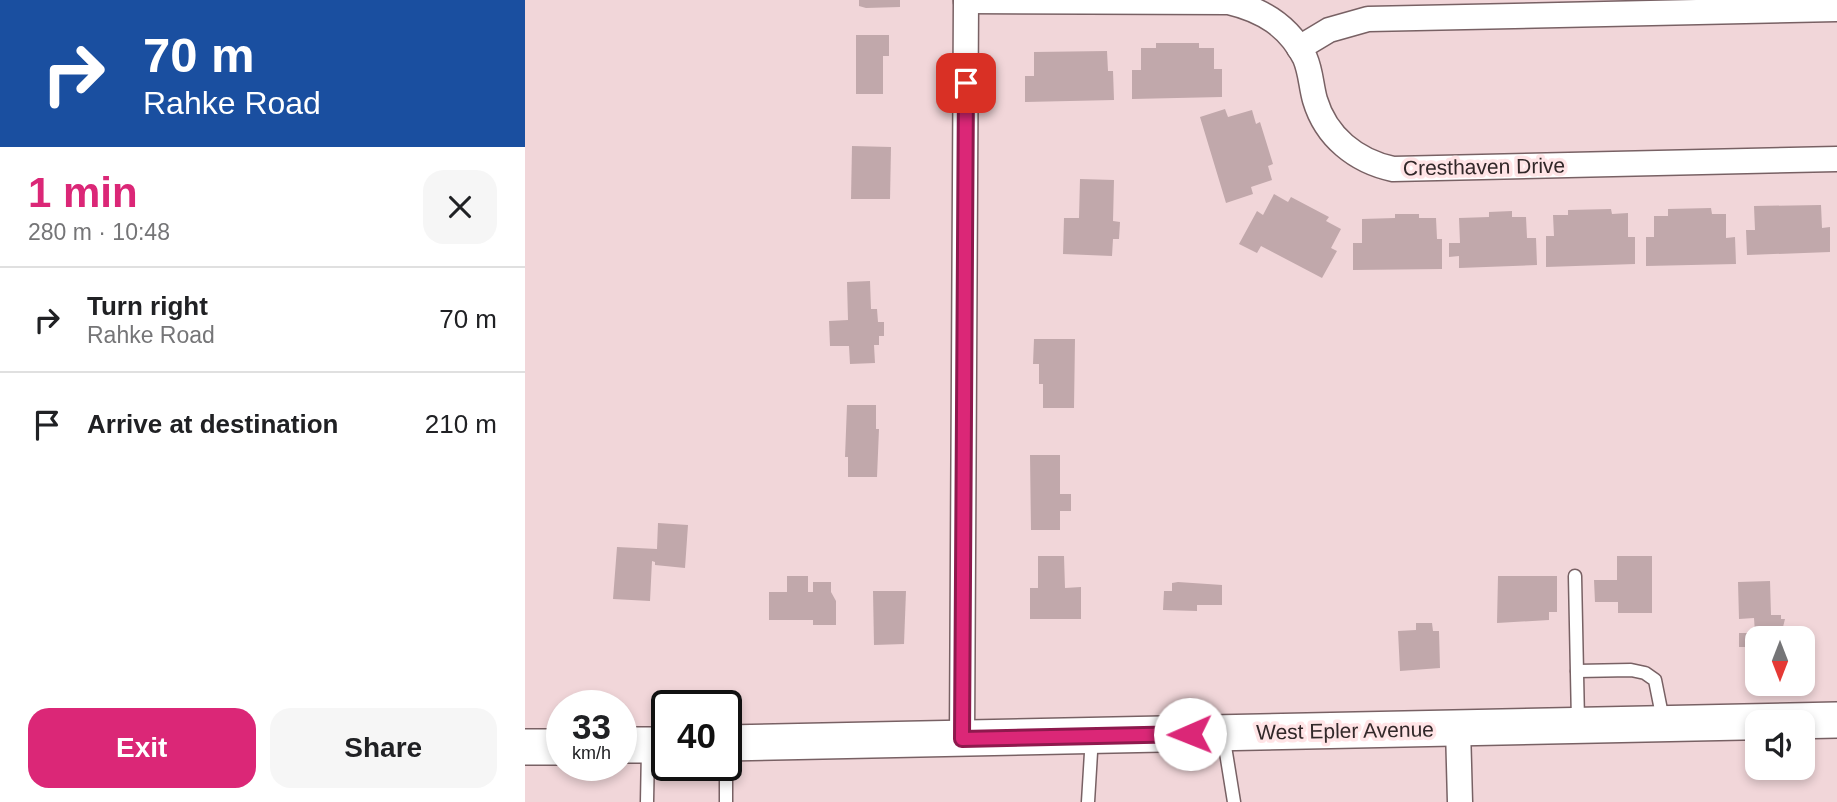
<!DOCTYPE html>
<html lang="en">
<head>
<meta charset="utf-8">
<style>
	:root { --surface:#fff; --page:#f6f6f6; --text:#202124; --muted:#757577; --line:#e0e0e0; --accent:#db2777 }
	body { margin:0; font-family:Helvetica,sans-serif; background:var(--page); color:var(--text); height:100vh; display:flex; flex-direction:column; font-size:26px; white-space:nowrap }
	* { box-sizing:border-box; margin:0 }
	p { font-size:23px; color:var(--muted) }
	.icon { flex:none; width:38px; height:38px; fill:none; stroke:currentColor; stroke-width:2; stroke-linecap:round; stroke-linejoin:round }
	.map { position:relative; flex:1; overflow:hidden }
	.details { display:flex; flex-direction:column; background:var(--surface); width:525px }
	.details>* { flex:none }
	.top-card { background:#1a4fa0; color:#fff; overflow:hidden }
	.needle { width:46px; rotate:180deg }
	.controls { position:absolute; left:1220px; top:626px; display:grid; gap:14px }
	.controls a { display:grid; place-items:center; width:70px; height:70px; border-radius:14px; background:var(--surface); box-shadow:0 4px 10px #0003; font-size:35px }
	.speed { position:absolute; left:21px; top:690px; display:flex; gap:14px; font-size:35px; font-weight:700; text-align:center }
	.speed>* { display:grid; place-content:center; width:91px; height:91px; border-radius:50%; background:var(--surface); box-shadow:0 4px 10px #0003; line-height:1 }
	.speed small { font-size:18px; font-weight:400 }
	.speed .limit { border:4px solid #111; border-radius:10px; background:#fff; color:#111 }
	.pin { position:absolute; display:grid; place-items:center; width:60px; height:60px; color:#fff; margin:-30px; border-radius:14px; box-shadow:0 4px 10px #0006 }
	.me { position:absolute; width:77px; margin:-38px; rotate:269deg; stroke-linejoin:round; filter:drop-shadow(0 0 5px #0008) }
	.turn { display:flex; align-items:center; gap:24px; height:147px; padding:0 28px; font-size:32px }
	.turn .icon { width:91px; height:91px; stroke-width:2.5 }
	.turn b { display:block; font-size:49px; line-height:60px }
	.round { display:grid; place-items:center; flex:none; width:74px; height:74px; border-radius:21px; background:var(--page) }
	.summary { display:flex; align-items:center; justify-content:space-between; height:119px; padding:0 28px }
	h1 { font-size:42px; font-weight:800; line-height:52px; color:var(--accent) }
	.cta { display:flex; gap:14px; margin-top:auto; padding:14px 28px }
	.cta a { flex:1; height:80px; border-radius:21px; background:var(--accent); color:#fff; font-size:28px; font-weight:800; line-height:80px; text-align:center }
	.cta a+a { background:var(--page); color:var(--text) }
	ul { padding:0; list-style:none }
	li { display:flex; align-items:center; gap:21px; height:105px; padding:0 28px; border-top:2px solid var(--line) }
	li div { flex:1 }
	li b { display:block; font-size:26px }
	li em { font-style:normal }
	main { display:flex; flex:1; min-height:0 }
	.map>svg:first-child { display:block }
	.building { fill:#c1a8ab }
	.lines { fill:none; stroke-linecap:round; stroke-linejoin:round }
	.lane-casing { stroke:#786164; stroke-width:15 }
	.street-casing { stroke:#786164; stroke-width:27 }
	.secondary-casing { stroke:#786164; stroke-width:38 }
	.lane { stroke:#fff; stroke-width:12 }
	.street { stroke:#fff; stroke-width:24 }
	.secondary { stroke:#fff; stroke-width:35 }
	.route-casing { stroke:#8e194d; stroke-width:18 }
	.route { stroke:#db2777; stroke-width:12 }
	.labels { text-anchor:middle; stroke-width:7; stroke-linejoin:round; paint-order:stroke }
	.street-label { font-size:21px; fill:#322829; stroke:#ffe4e6 }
</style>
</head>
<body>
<main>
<section class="details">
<div class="top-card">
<div class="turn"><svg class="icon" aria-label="right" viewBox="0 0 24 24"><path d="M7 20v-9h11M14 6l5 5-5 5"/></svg><div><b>70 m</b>Rahke Road</div></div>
</div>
<div class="summary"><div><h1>1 min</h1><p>280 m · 10:48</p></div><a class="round"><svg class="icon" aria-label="close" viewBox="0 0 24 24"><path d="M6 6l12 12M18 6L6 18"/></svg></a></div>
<ul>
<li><svg class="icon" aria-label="right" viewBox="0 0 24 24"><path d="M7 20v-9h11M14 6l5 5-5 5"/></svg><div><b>Turn right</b><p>Rahke Road</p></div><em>70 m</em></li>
<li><svg class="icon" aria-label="arrive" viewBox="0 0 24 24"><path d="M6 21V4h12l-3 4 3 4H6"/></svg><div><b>Arrive at destination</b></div><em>210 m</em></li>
</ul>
<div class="cta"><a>Exit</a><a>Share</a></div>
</section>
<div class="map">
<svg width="1312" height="802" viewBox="0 0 1312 802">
	<rect width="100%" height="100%" fill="#f1d6d9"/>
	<!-- building -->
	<g class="building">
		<polygon points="334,0 375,0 375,7 341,8 334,6"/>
		<polygon points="331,35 364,35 364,56 358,56 358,94 331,94"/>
		<polygon points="631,43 674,43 674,48 689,48 689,69 697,69 697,97 607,99 607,70 616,70 616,48 631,48"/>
		<polygon points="582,51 583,71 588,71 589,100 500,102 500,76 509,76 509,52"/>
		<polygon points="700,109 703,117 727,110 731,124 735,122 748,164 743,166 747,180 726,187 728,194 701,203 675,117"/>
		<polygon points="327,146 366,147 365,199 326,199"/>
		<polygon points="555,179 589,180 588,221 595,222 594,239 588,239 587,256 538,254 539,218 554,218"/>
		<polygon points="749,194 763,202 766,197 804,217 801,221 816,229 806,248 812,251 797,278 736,246 732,253 714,244 732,211 738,215"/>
		<polygon points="1296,205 1297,228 1305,227 1305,252 1222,255 1221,230 1230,230 1229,206"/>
		<polygon points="1186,208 1187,214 1201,214 1201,238 1210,237 1211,264 1121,266 1121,237 1129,237 1129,216 1143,216 1143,209"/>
		<polygon points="1086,209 1087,214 1103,213 1103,237 1110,237 1110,264 1021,267 1021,236 1029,236 1028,215 1043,215 1043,210"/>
		<polygon points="987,211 987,217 1001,217 1002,238 1011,238 1012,265 934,268 934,256 924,257 924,243 935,243 934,218 964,217 964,212"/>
		<polygon points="870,214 894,214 894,218 911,218 912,239 917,239 917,269 828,270 828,243 837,243 837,219 870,218"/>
		<polygon points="345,281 346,309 352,309 353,322 359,322 359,336 354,336 354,345 349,345 350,363 325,364 324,346 305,346 304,321 323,320 322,282"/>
		<polygon points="509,339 550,339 549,408 518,408 518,384 514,384 514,364 508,364"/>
		<polygon points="322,405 351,405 351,429 354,429 352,477 323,477 323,457 320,457"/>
		<polygon points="505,455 535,455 535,494 546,494 546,511 535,511 535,530 506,530"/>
		<polygon points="133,523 163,525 160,568 130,565 130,562 127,561 125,601 88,599 92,547 132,549"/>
		<polygon points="513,556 539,556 540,588 556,587 556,619 505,619 505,588 513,588"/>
		<polygon points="1092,556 1127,556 1127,613 1093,613 1093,602 1070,602 1069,580 1092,580"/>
		<polygon points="262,576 283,576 283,592 288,592 288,582 306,582 306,592 311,601 311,625 288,625 288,620 244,620 244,592 262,592"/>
		<polygon points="973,576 1032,576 1032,612 1024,612 1024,620 972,623"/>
		<polygon points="1245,581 1246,615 1256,615 1256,619 1260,619 1257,631 1266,631 1266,639 1232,639 1232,647 1214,647 1214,633 1230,633 1229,618 1214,619 1213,582"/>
		<polygon points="653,582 697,585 697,605 672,605 672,611 638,610 639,591 647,591 647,583"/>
		<polygon points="348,591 381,591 379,644 349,645"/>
		<polygon points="891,623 907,623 908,631 914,631 915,668 875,671 873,631 891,630"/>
	</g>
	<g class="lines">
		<defs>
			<g id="lane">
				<polyline points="1050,576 1053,722"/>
				<polyline points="1052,671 1106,670 1120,673 1130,680 1138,720"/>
				<polyline points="698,734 709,802"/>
				<polyline points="201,765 201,802"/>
				<polyline points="122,802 123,749"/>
				<polyline points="563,802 567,736"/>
			</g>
			<g id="street">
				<path d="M441,1L704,2C738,10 764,26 780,58C786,72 786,86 790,100C801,137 831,161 868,169L1312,159"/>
				<polyline points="774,48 804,30 843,19 1312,9"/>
				<polyline points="933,728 935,802"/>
				<polyline points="437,739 441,0"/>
			</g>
			<g id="secondary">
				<polyline points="201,743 1312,720"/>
				<polyline points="96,745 142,745"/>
				<polyline points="0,747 37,747"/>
			</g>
		</defs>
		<!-- lane casing -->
		<use href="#lane" class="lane-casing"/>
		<!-- street casing -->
		<use href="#street" class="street-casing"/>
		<!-- secondary casing -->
		<use href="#secondary" class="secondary-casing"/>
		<!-- lane -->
		<use href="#lane" class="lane"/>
		<!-- street -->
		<use href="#street" class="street"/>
		<!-- secondary -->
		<use href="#secondary" class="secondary"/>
	</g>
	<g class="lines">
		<defs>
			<polyline id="route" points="441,83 437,739 665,734"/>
		</defs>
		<!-- route casing -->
		<use href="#route" class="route-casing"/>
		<!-- route -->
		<use href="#route" class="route"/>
	</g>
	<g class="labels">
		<!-- street labels -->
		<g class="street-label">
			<text transform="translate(959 167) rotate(-1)" y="7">Cresthaven Drive</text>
			<text transform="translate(820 731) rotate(-1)" y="7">West Epler Avenue</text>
		</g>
	</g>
</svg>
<div class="controls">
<a><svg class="needle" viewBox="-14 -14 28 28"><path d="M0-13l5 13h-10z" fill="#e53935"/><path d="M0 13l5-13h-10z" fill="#757577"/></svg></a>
<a><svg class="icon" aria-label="sound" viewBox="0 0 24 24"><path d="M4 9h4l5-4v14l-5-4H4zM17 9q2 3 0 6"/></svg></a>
</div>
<div class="speed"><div>33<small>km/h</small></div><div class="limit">40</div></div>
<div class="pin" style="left:441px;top:83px;background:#d93025"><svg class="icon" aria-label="arrive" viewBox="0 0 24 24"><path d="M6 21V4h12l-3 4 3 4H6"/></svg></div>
<svg class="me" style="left:665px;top:734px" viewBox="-20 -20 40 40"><circle r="19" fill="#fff"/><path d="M0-13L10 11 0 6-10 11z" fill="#db2777"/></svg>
</div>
</main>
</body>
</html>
